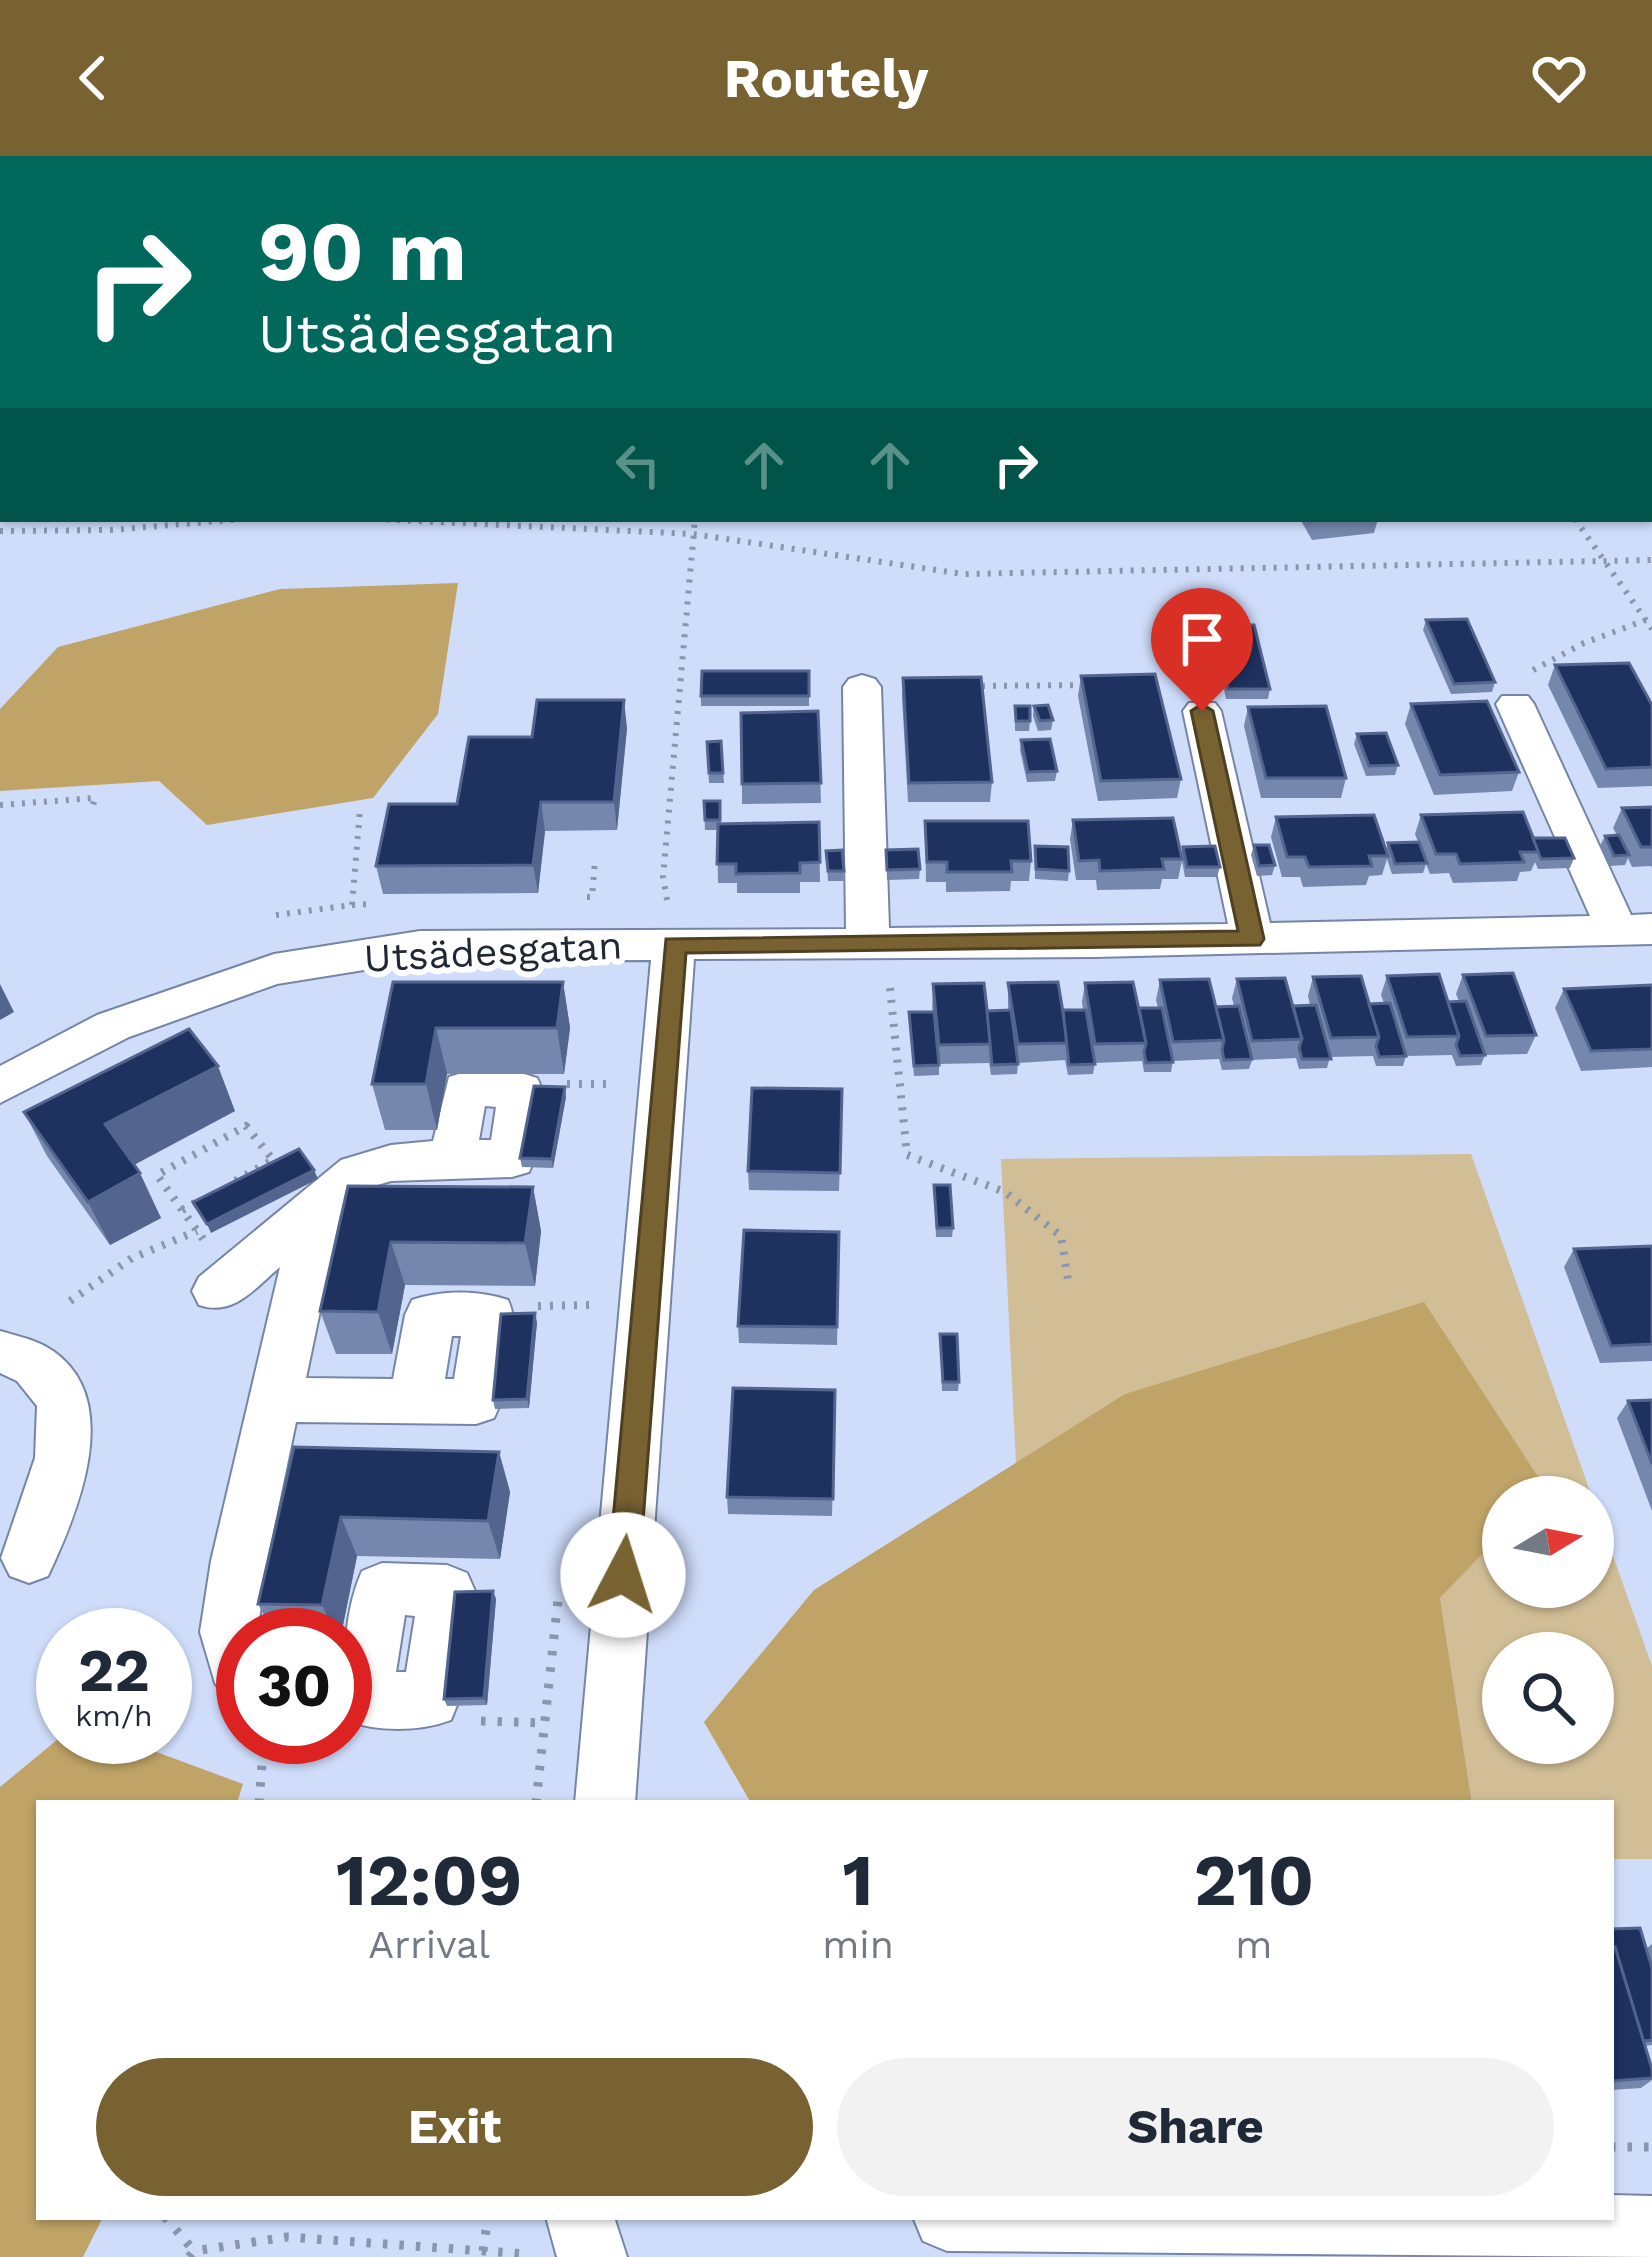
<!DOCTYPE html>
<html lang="en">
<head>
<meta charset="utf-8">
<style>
	:root { --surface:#fff; --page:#f2f2f3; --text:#1f2937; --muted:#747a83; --accent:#786232 }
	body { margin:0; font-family:"Work Sans",sans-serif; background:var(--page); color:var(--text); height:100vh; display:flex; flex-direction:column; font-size:45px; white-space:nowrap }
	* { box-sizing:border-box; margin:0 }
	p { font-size:39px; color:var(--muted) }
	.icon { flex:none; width:66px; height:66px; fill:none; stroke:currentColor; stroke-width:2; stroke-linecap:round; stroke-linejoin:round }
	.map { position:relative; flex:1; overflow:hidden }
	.drawer { position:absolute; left:36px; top:1644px; width:1578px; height:420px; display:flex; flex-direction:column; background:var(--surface); border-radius:0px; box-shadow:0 3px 9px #0004 }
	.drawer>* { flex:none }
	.banner { position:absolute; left:0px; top:0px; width:1653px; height:366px; box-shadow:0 3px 9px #0004; background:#00695c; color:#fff; overflow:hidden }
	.needle { width:78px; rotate:80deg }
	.tools { position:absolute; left:1482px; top:1320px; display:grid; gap:24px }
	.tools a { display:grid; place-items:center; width:132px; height:132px; border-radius:50%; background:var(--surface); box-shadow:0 3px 9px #0004; font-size:60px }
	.speed { position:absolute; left:36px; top:1452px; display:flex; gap:24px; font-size:60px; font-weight:700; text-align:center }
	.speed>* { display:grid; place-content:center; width:156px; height:156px; border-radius:50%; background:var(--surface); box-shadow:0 3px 9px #0004; line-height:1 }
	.speed small { font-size:30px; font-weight:400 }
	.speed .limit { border:18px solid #d22; background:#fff; color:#111 }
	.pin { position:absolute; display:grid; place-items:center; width:102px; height:102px; color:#fff; margin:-123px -51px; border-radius:50% 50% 50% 0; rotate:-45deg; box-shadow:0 0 12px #0007 }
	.pin .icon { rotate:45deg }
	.me { position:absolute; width:132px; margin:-66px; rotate:5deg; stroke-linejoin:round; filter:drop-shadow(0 0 9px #0008) }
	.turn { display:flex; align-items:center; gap:42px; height:252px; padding:0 60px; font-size:54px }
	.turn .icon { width:156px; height:156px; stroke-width:2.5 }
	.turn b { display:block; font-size:84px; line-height:102px }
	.lanes { display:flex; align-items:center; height:114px; padding:0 60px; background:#0003; justify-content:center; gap:60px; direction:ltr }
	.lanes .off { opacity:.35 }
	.eta { display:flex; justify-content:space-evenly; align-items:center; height:204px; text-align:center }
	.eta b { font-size:72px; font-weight:700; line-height:84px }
	.action { display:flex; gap:24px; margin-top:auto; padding:24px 60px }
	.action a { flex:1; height:138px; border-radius:72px; background:var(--accent); color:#fff; font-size:48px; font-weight:700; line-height:138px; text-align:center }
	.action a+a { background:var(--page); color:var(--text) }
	header { display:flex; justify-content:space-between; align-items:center; height:156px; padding:0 60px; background:var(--accent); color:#fff; font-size:54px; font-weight:700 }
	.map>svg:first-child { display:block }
	.green { fill:#d1be96; fill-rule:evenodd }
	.forest { fill:#bfa367 }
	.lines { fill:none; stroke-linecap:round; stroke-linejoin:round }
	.minor-casing { stroke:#7685a7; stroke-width:4 }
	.path-far2 { stroke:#8b96ae; stroke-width:6; stroke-dasharray:3 8; stroke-linecap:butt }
	.path-far1 { stroke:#8b96ae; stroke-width:8; stroke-dasharray:3 9; stroke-linecap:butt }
	.path { stroke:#8b96ae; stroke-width:9; stroke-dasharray:4.5 12; stroke-linecap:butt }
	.minor { fill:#fff; fill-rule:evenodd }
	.wall { fill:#7687ad }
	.shaded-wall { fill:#53658e }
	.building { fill:#1e315f; stroke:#53658e; stroke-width:3 }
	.route { fill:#786232; stroke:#4e4020; stroke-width:3 }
	.labels { text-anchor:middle; stroke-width:12; stroke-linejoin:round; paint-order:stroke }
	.street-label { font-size:39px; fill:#212835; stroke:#fefefe }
</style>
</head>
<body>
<header><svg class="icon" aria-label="back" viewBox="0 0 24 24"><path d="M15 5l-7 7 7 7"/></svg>Routely<svg class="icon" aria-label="heart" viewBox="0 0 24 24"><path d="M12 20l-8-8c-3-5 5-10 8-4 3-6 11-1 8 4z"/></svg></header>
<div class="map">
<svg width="1652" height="2101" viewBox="0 0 1652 2101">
	<rect width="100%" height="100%" fill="#cfddfb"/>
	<!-- green -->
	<g class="green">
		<polygon points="1471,998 1592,1341 1538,1341 1545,1334 1126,1238 1016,1307 1001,1003"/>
		<path d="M1593,1343L1652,1510V1703H1611V1647H1472L1440,1442L1503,1377V1431H1593ZM1503,1497H1593V1587H1503Z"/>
	</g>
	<!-- forest -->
	<g class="forest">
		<polygon points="458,427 438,558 373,642 207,669 159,625 0,635 0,553 58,491 280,433"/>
		<polygon points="1424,1146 1546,1333 1538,1341 1503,1341 1503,1377 1440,1442 1472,1647 751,1647 704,1566 814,1434 1125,1238"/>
		<polygon points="63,1579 116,1581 243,1628 237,1647 39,1647 39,2061 103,2061 83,2101 0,2101 0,1631"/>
	</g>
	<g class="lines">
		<defs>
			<g id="minor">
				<polygon points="544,0 570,0 571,3 545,3"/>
				<rect x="1650" y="49" width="2" height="16"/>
				<polygon points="862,519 875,523 881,531 889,772 1228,768 1183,555 1189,547 1215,547 1221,555 1270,767 1590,760 1496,548 1502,540 1528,540 1534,548 1631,759 1652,758 1652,788 1095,801 694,803 635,1647 575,1647 651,804 420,805 277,828 129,881 0,947 0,910 97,859 274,798 420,775 846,773 843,531 849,523"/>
				<path d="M465,916L521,917L537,922C550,944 541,993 529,1016L512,1021L391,1025L374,1030L340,1059L306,1222L393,1223L405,1159L412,1144C441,1134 479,1134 508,1144C522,1173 508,1233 494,1262L476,1268L296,1266L267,1405L257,1479H243V1546L223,1538L215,1527L200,1476L211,1405L280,1111C255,1132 234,1161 199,1149L192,1135L199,1121L341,1004L391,989L433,985L449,921ZM485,950L496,951L491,984H479ZM452,1180H461L454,1223H445Z"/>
				<path d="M0,1175C17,1180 38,1184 53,1195C125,1245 77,1358 48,1420L29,1427L10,1420L1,1402L35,1302L37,1250L17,1225L0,1217Z"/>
				<path d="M382,1407L447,1409L467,1417L475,1435L459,1544L451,1564C420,1576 376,1576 345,1564C345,1513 341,1462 362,1415ZM405,1459L415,1460L406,1516H396Z"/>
				<polygon points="1611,2039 1652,2040 1652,2101 947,2095 923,2085 913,2061 1611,2061"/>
				<polygon points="546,2061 614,2061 627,2101 557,2101"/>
			</g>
		</defs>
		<!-- minor casing -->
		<use href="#minor" class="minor-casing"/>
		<!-- path-far2 -->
		<g class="path-far2">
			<polyline points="375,363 693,378 963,418 1652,404"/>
			<polyline points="1575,363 1652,473"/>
			<polyline points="0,375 111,374 243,363"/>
			<polyline points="1533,514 1584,487 1646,464"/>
			<polyline points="971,530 1088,529"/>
			<polyline points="0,649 95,642 92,653"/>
			<polyline points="587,741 592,741 595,705"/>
			<polyline points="667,744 663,721 695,363"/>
			<polyline points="352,749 374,748"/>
			<polyline points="276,759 352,749 360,653"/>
		</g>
		<!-- path-far1 -->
		<g class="path-far1">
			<polyline points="890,832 907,999 1005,1036 1061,1080 1068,1124"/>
			<polyline points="567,928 612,928"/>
			<polyline points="182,1054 201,1044"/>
			<polyline points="203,1083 157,1019 246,970 273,1004 230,1028"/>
			<polyline points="70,1145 132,1102 197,1075"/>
			<polyline points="538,1150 590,1149"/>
		</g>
		<!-- path -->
		<g class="path">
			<polyline points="481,1565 545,1567"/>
			<polyline points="259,1647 264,1581"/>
			<polyline points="536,1647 559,1434"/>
			<polyline points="1611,1991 1652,1991"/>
			<polyline points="165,2061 194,2095"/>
			<polyline points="483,2095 488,2061"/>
			<polyline points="189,2101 194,2095 287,2081 526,2098"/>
		</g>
		<!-- minor -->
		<use href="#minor" class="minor"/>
	</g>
	<!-- wall -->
	<g class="wall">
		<polygon points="0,0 3,3 3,182 0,182"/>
		<polygon points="1620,0 1652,0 1652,31 1650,29 1650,3 1623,3"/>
		<rect x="1650" y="189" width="2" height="157"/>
		<polygon points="0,236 3,237 3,319 0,323"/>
		<polygon points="1300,363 1378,363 1374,377 1312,384"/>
		<polygon points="1426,464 1495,526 1492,536 1451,538 1423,474"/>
		<polygon points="1215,469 1270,533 1268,543 1226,543 1213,479"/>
		<polygon points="1555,509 1652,549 1652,630 1598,632 1548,529"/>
		<polygon points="809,515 809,550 701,550 701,540"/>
		<polygon points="1081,520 1181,623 1177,642 1098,645 1078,540"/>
		<polygon points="903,522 992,626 990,646 908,646 902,541"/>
		<polygon points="1411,548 1519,616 1512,635 1434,639 1405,568"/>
		<polygon points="1015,550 1030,565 1029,575 1015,575"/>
		<polygon points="1034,550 1053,564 1051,574 1038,575 1033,560"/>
		<polygon points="1248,551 1346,622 1341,642 1261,642 1244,570"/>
		<polygon points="818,555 821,647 742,648 742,628"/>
		<polygon points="627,572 617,674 545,675 538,737 383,738 376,710 457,648 532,581"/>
		<polygon points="1357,578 1398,609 1395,619 1366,620 1354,588"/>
		<polygon points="1021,584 1057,615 1055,625 1027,626 1020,594"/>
		<polygon points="721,585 724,627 709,627 707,586"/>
		<polygon points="704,645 720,645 721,668 819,666 820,726 800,726 800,737 737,737 737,727 718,727 717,674 705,674"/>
		<polygon points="1652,651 1652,712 1651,710 1632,711 1628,702 1625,709 1610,710 1600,690 1605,680 1617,679 1613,672 1622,652"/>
		<polygon points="1421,659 1533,682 1574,702 1570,712 1538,713 1535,706 1531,715 1520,716 1517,725 1453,727 1449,717 1430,718 1426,708 1423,717 1392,718 1387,703 1382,719 1369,720 1366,729 1303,731 1300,721 1282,721 1271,681 1276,661 1386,694 1388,687 1418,686 1415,678"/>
		<polygon points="1073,664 1181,698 1183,691 1220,711 1217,721 1185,721 1182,705 1178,723 1162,723 1160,733 1097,734 1096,724 1076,724 1070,683"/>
		<polygon points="925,665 1031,705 1029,725 1011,725 1010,735 946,736 946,726 926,726"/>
		<polygon points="1254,689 1275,709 1272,719 1257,720 1251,699"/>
		<polygon points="1035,690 1069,715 1068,725 1035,723"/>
		<polygon points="842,694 844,725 828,725 826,695"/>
		<polygon points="886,694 920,713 919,723 887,724"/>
		<polygon points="1463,819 1536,879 1527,898 1485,899 1481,909 1456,910 1452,899 1406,900 1403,910 1376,910 1373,900 1330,901 1327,912 1299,913 1296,902 1252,904 1249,913 1222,914 1219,903 1173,905 1171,916 1144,916 1142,905 1095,907 1093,918 1068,919 1065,904 1018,907 1017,918 991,919 989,906 989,907 939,908 939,919 914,920 909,856 932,856 933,828 987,855 1008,854 1008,827 1063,854 1083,854 1082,846 1085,827 1139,852 1158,852 1156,844 1160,824 1216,851 1234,850 1232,842 1237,823 1293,850 1310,849 1308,840 1313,821 1369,848 1384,847 1381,839 1387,820 1448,846 1459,845 1456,838"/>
		<polygon points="393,826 563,826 570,872 564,918 447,918 437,974 385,974 372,928"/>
		<polygon points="1652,829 1652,911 1581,915 1555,852 1564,833"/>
		<polygon points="842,933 839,1035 749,1034 748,1015"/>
		<polygon points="566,941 553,1012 522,1011 520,1002"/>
		<polygon points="235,955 134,1009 161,1062 110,1089 47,1000 24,956"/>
		<polygon points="934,1029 953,1072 952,1081 936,1081"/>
		<polygon points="348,1030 533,1031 541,1075 535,1130 405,1129 392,1198 336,1198 320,1155"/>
		<polygon points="839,1076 837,1189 739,1187 738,1170"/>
		<polygon points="1652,1090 1652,1205 1600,1207 1564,1111 1574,1093"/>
		<polygon points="537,1166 529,1252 495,1253 493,1244"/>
		<polygon points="940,1178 959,1226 958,1235 942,1235"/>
		<polygon points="835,1234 832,1360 728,1358 727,1341"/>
		<polygon points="1652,1244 1652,1355 1617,1262 1628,1245"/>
		<polygon points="294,1291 499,1296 510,1336 500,1403 357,1400 341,1479 275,1479 258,1448"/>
		<polygon points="493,1435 496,1443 487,1549 447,1550 444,1543"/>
		<polygon points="1611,1773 1646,1793 1652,1788 1652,1889 1645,1890 1652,1913 1652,1924 1641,1932 1611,1934"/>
	</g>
	<!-- shaded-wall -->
	<g class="shaded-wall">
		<polygon points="852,0 869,0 869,3 850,3"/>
		<polygon points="1154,0 1199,0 1180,3 1154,3"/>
		<polygon points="3,116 3,165 0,156 0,122"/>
		<polygon points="0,298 3,306 3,319 0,323"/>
		<polygon points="624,544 627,572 617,674 614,646"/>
		<polygon points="541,646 545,675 538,737 533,709"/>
		<polygon points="563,826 570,872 564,918 557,872"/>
		<polygon points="0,828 14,856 0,864"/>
		<polygon points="436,872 447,918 437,974 426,928"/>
		<polygon points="218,910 235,955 126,1013 105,968"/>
		<polygon points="565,931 566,941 553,1012 552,1003"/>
		<polygon points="314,1014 318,1023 211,1077 207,1068"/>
		<polygon points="140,1017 161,1062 110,1089 88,1046"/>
		<polygon points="533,1031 541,1075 535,1130 525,1087"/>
		<polygon points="391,1086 405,1129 392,1198 378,1156"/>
		<polygon points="535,1157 537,1166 529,1252 527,1243"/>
		<polygon points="499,1296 510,1336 500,1403 488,1365"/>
		<polygon points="341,1361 357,1400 341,1479 336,1479 322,1449"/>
		<polygon points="493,1435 496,1443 487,1549 484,1542"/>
	</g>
	<!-- building -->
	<g class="building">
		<polygon points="0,0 13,3 3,3 3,33 0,32"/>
		<polygon points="201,0 228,0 227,3 200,3"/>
		<rect x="368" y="0" width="64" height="3"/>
		<polygon points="587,0 646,0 646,1 588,3"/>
		<polygon points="733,0 852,0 850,3 730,3"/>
		<polygon points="972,0 982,0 995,3 969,3"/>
		<polygon points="1002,0 1116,0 1114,3 1004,3 1001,2"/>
		<polygon points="1278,0 1297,0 1299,3 1280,3"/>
		<polygon points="1480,0 1510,0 1513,3 1483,3"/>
		<polygon points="1551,0 1578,0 1581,3 1554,3"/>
		<polygon points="0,70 3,70 3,116 0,122"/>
		<rect x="1650" y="189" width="2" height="33"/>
		<polygon points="0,236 3,237 3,269 0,269"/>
		<rect x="1650" y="265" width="2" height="37"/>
		<polygon points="1467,463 1495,526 1454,528 1426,464"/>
		<polygon points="1215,469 1254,469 1270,533 1228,533"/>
		<polygon points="1629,507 1652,549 1652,611 1606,613 1555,509"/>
		<polygon points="702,515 809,515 809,540 701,540"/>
		<polygon points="1155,518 1181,623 1101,625 1081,520"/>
		<polygon points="981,521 992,626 909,627 903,522"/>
		<polygon points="537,544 624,544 614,646 541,646 533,709 376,710 389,648 457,648 469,581 532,581"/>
		<polygon points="1487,545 1519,616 1440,619 1411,548"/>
		<polygon points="1048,549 1053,564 1040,565 1034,550"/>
		<polygon points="1015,550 1030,550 1030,565 1016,565"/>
		<polygon points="1326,550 1346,622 1266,622 1248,551"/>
		<polygon points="818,555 821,627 742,628 741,557"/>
		<polygon points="1386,577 1398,609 1369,610 1357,578"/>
		<polygon points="1050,583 1057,615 1028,616 1021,584"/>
		<polygon points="721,585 723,617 709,617 707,586"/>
		<polygon points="704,645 720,645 720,664 705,664"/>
		<polygon points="1652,651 1652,691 1641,691 1622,652"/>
		<polygon points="1523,656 1539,696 1520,696 1524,706 1460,708 1456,698 1436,698 1421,659"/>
		<polygon points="1374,659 1388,700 1369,700 1372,710 1309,711 1305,701 1287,701 1276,661"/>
		<polygon points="1173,662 1182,703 1162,703 1164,713 1100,715 1099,704 1079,705 1073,664"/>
		<polygon points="925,665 1028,665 1031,705 1011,705 1012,716 947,716 947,706 927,706"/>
		<polygon points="819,666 820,706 800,707 800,717 736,718 736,708 717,708 718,668"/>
		<polygon points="1619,679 1629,699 1614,700 1605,680"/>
		<polygon points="1533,682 1565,682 1574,702 1541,703"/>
		<polygon points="1419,686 1427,707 1395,708 1388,687"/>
		<polygon points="1254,689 1269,689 1275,709 1259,710"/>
		<polygon points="1035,690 1068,691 1069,715 1036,713"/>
		<polygon points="1215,690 1220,711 1187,711 1183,691"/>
		<polygon points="918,693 920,713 887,714 886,694"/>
		<polygon points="842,694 844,715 828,715 826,695"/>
		<polygon points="1513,817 1536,879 1486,880 1463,819"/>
		<polygon points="1439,818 1459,880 1407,881 1387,820"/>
		<polygon points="1361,820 1379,881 1331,882 1313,821"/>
		<polygon points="1285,822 1302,883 1252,885 1237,823"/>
		<polygon points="1209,823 1224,884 1173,886 1160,824"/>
		<polygon points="393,826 563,826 557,872 436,872 426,928 372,928"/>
		<polygon points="1058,826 1068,887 1018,888 1008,827"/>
		<polygon points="1133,826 1146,887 1095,888 1085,827"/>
		<polygon points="984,827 991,888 939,889 933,828"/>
		<polygon points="1652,829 1652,893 1591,895 1564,833"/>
		<polygon points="1466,845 1485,899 1460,900 1456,889 1459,880 1448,846"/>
		<polygon points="1390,847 1406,900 1379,901 1376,890 1379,881 1369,848"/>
		<polygon points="1316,849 1331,903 1302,903 1299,892 1302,883 1293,850"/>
		<polygon points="1239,850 1252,903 1224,904 1222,894 1224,884 1216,851"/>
		<polygon points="1139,852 1162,852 1173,906 1146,907 1144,896 1146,887"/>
		<polygon points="1011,854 1018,908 992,909 987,855"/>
		<polygon points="1063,854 1086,854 1095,908 1069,909"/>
		<polygon points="909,856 934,856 939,909 914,910"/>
		<polygon points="189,873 218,910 105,968 140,1017 88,1046 24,956"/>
		<polygon points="534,930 565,931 552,1003 520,1002"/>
		<polygon points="752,932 842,933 840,1017 748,1015"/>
		<polygon points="299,993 314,1014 207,1068 193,1046"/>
		<polygon points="934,1029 950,1029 953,1072 937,1072"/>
		<polygon points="348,1030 533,1031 525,1087 391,1086 378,1156 320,1155"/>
		<polygon points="744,1074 839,1076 837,1171 738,1170"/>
		<polygon points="1652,1090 1652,1188 1611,1190 1574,1093"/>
		<polygon points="535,1157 527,1243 493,1244 501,1158"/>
		<polygon points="940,1178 957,1178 959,1226 943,1226"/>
		<polygon points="733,1232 835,1234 833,1343 727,1341"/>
		<polygon points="1652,1244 1652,1308 1628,1245"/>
		<polygon points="294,1291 499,1296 488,1365 341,1361 322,1449 258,1448"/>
		<polygon points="493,1435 484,1542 444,1543 455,1436"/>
		<polygon points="1640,1772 1652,1812 1652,1884 1643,1885 1615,1791 1611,1791 1611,1773"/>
		<polygon points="1611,1791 1615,1791 1652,1913 1652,1922 1611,1925"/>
	</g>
	<!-- route -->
	<polygon class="route" points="1202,548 1213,555 1264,783 1260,789 686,797 639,1419 635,1429 623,1433 612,1429 608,1419 666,783 1238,775 1191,555"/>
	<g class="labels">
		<!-- street labels -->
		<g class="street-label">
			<text transform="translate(493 795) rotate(-3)" y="14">Utsädesgatan</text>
		</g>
	</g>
</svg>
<div class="tools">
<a><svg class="needle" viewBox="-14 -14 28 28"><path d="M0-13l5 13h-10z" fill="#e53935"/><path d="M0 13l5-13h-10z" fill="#747a83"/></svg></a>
<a><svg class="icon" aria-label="search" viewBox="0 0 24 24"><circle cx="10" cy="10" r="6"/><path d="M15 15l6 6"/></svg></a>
</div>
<div class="speed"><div>22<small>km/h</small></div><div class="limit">30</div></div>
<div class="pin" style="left:1202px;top:555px;background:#d93025"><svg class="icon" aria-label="arrive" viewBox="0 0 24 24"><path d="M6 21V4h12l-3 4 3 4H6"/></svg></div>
<svg class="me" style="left:623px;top:1419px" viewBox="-20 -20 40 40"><circle r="19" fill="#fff"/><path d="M0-13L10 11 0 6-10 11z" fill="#786232"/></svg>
<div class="banner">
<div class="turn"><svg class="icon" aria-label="right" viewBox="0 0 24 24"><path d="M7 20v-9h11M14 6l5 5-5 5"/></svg><div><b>90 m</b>Utsädesgatan</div></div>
<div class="lanes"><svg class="icon off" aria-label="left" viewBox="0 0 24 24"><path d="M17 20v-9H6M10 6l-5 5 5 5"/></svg><svg class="icon off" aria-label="ahead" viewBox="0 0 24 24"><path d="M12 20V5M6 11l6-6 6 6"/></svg><svg class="icon off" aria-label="ahead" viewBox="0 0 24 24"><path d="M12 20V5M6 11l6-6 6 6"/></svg><svg class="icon" aria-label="right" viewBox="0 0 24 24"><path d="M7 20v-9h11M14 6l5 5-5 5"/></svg></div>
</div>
<section class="drawer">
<div class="eta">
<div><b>12:09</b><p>Arrival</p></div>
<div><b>1</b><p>min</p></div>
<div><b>210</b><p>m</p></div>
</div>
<div class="action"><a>Exit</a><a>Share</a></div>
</section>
</div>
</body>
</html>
